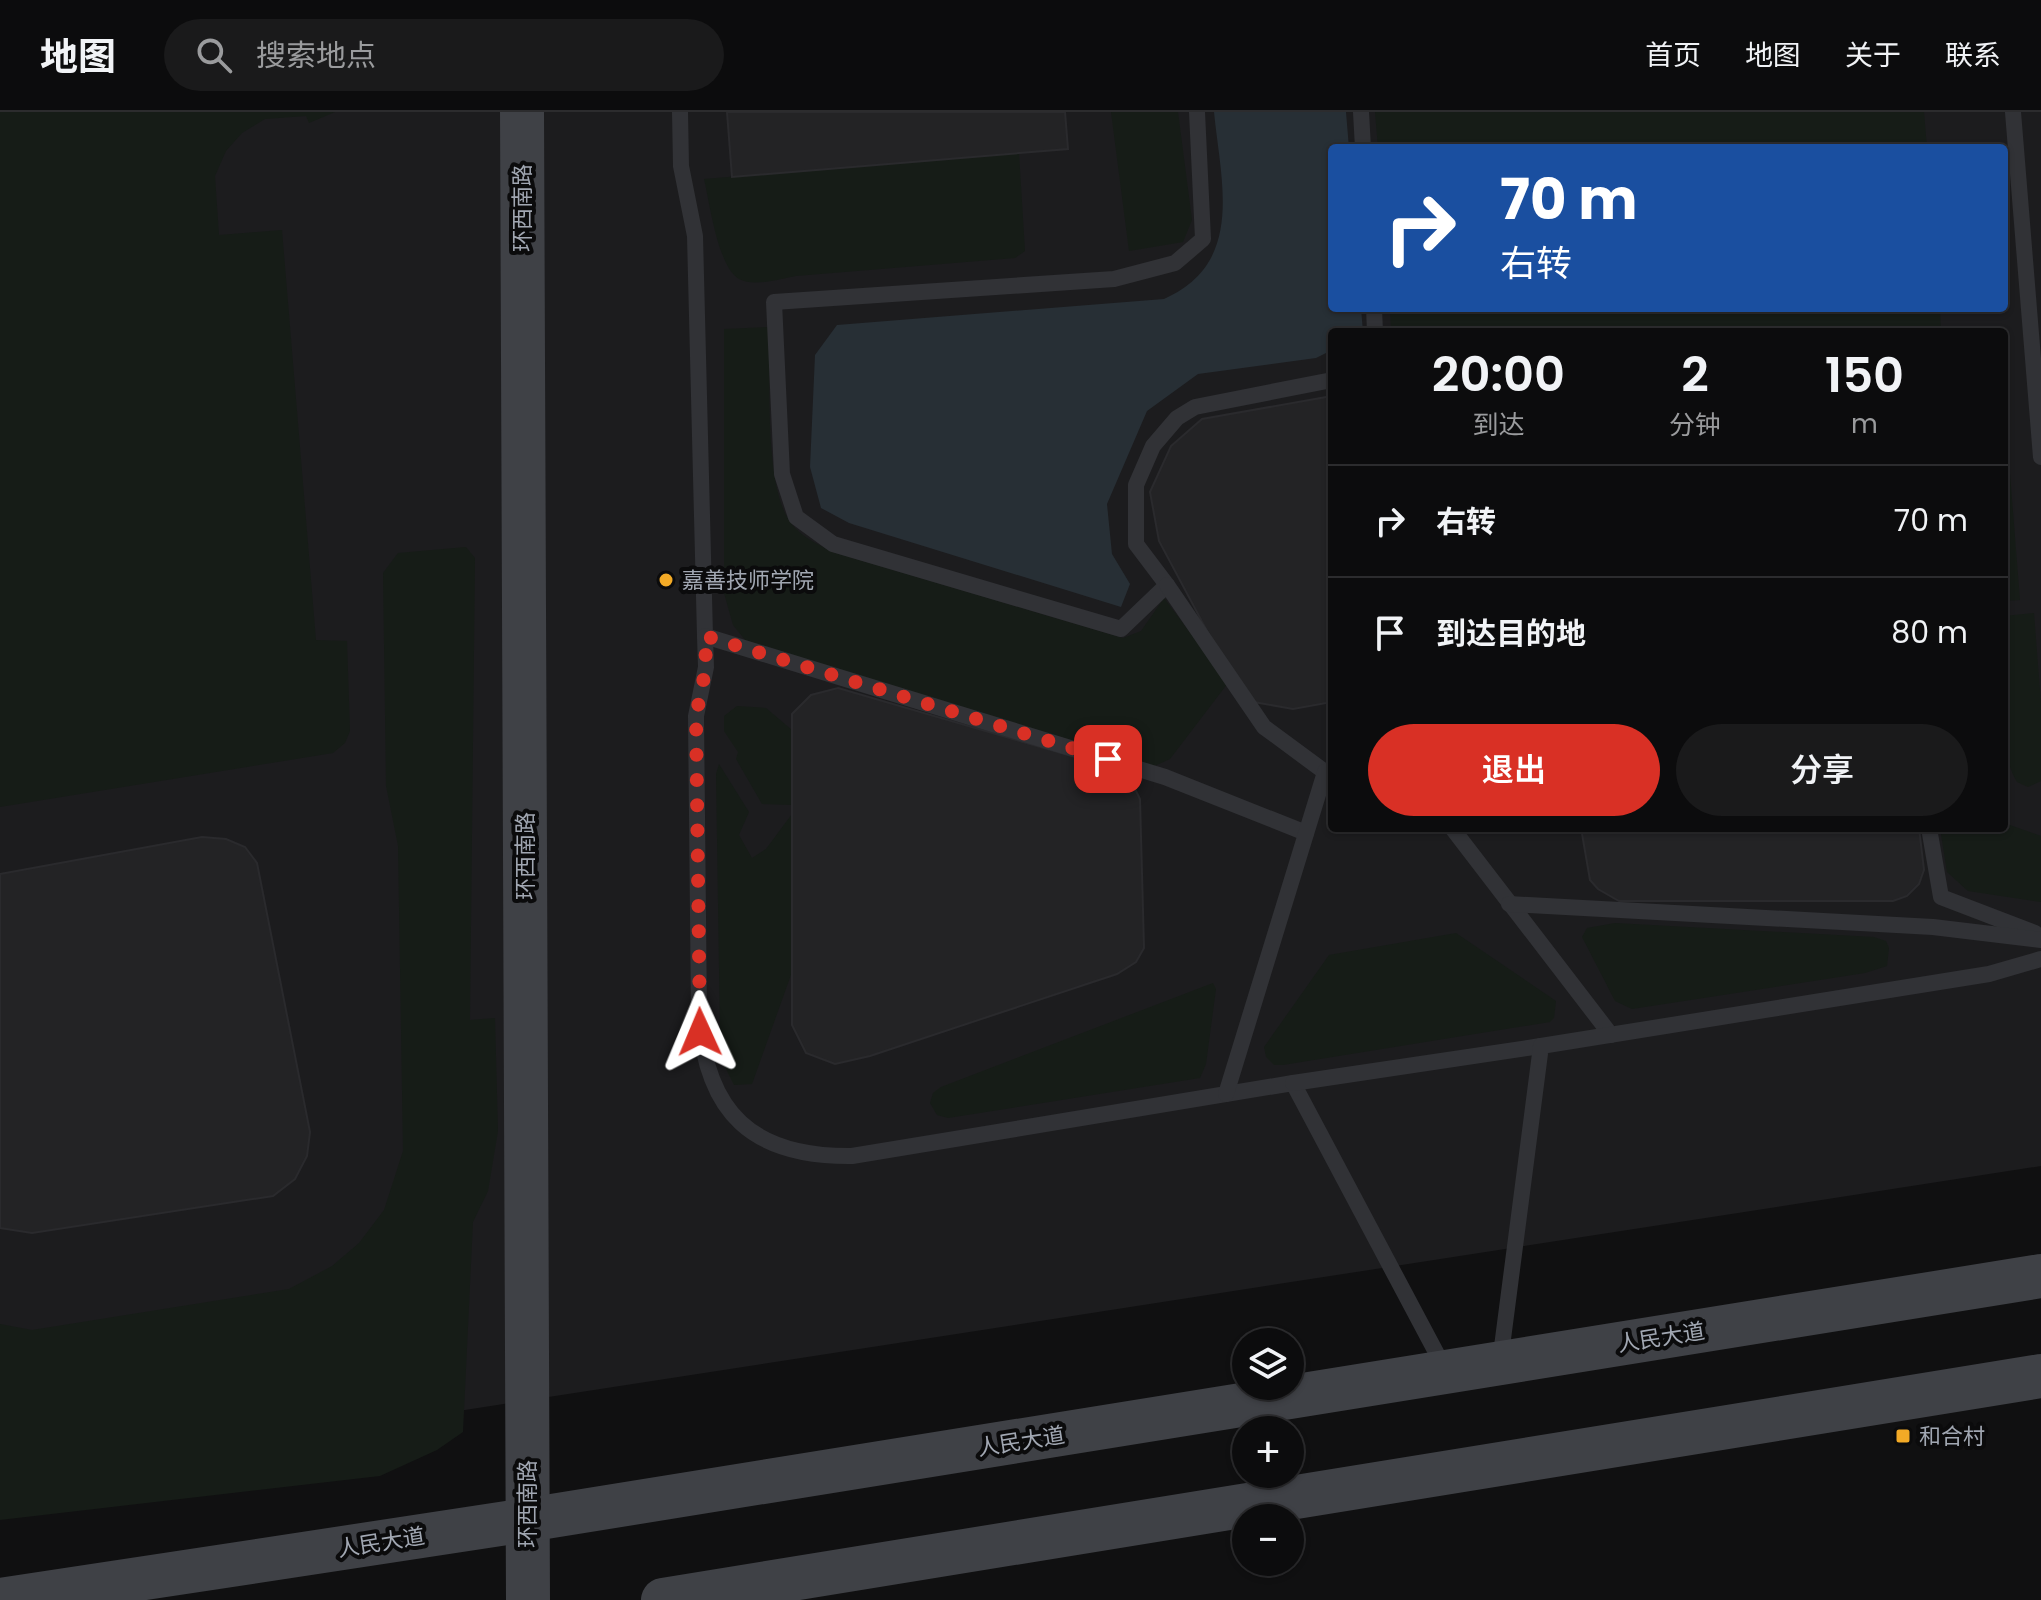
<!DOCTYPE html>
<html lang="zh">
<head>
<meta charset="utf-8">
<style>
	:root { --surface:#0c0c0d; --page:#1a1a1b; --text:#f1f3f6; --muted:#9a9b9d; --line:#2c2c2e; --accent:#d93025 }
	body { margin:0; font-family:Poppins,"Noto Sans SC",sans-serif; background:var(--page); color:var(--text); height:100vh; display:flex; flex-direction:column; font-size:30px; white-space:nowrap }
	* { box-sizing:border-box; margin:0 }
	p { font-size:26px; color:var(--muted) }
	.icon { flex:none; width:44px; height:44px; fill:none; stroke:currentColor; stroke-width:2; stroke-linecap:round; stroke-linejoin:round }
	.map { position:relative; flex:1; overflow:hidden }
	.side { position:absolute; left:1328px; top:216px; width:680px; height:504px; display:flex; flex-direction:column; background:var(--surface); border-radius:8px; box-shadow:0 2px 6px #0004,0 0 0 2px var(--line) }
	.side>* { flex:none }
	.guide { position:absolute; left:1328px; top:32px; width:680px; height:168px; border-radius:8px; box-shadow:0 2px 6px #0004,0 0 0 2px var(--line); background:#1a4fa0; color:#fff; overflow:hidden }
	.controls { position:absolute; left:1232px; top:1216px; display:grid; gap:16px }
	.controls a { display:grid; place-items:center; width:72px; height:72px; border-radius:50%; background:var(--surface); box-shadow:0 2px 6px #0004,0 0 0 2px var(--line); font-size:40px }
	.pin { position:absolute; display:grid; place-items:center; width:68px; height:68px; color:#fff; margin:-34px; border-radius:16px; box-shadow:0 4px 12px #0006 }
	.me { position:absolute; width:88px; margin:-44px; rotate:359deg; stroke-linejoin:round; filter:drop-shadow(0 0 6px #0008) }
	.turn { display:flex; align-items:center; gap:28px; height:168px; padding:0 40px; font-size:36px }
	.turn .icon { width:104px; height:104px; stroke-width:2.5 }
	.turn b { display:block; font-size:56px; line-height:68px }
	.eta { display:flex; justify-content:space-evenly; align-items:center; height:136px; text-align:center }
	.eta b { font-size:48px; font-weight:600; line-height:56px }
	.cta { display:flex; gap:16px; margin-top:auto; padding:16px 40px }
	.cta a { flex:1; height:92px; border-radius:48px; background:var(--accent); color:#fff; font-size:32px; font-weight:600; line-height:92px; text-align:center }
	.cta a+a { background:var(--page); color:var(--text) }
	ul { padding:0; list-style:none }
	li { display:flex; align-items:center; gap:24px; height:112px; padding:0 40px; border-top:2px solid var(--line) }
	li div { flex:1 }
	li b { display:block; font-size:30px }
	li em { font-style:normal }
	header { display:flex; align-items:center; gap:48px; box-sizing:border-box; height:112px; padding:0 40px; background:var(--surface); border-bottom:2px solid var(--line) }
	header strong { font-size:38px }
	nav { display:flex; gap:44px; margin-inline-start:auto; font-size:28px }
	.search { width:560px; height:72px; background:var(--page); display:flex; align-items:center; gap:20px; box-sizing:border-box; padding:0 28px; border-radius:44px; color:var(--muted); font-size:30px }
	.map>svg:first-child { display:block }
	.built { fill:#1c1c1e; fill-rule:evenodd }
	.green { fill:#161c17 }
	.water { fill:#272f35 }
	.building { fill:#232325; stroke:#2a2a2d; stroke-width:2 }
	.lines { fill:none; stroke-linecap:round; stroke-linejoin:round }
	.lane { stroke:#313236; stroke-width:16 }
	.secondary { stroke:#3f4146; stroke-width:44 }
	.route { stroke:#d93025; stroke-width:14; stroke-dasharray:0 25.2 }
	.poi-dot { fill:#f3aa26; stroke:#0b0b0c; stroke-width:3 }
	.labels { text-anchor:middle; stroke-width:8; stroke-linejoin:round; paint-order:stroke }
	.street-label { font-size:22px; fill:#a1a7b2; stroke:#0b0b0c }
	.poi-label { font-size:22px; fill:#a1a7b2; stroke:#0b0b0c; text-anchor:start }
</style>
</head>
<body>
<header>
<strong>地图</strong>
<div class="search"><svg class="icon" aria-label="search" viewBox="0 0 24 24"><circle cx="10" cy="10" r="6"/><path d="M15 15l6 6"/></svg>搜索地点</div>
<nav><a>首页</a><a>地图</a><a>关于</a><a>联系</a></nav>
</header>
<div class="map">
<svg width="2041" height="1488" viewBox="0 0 2041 1488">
	<rect width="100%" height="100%" fill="#101011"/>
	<!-- built -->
	<path class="built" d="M0,0H2041V1054L0,1370ZM1332,36H2004V196H1332ZM1332,220H2004V716H1332Z"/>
	<!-- green -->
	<g class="green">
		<polygon points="0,0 335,0 309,11 306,4 265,7 242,21 226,39 215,64 219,123 282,118 316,528 347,529 350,619 345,631 333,641 0,695"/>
		<polygon points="1111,0 1178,0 1192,108 1183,130 1129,139"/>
		<polygon points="1375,0 1924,0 1927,36 1378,36"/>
		<path d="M1019,41L1025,139L1015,146L796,164C780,167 754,175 739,167C718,155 710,92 704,67Z"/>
		<polygon points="1390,196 1940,196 1941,220 1391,220"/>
		<path d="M769,215C771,263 763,375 791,411C801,425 818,432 832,440L1123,526L1141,519L1164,486L1228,571L1170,647L1150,656L746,529L733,513L724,481V217Z"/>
		<polygon points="2004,286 2020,488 2004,489"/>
		<polygon points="466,435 475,446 470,908 495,906 498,1019 488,1079 473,1110 463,1320 437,1338 380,1364 0,1408 0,1212 32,1218 289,1177 332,1154 359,1131 384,1098 403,1039 398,734 386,674 383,461 398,441"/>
		<path d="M2034,501L2041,592V669L2028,675L2017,670C1994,634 2004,547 2004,504Z"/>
		<polygon points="737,594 766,596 792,618 792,693 762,692 736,647 738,640 724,619 724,604"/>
		<polygon points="719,652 749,700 739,723 752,746 766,737 792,702 792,860 752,972 734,973 725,955 720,921 716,662"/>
		<polygon points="2004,711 2041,724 2041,790 1968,779 1947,760 1940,716 2004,716"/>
		<polygon points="1615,811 1874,825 1886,829 1889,836 1887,854 1865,861 1632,897 1615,889 1582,825 1587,816"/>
		<polygon points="1456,821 1556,889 1554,906 1550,910 1283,953 1274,953 1266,945 1264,935 1329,843"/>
		<polygon points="1213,871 1216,877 1206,952 1200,966 948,1006 937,1003 930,991 933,981 941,975"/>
	</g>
	<!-- water -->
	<path class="water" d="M1214,0H1346L1349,36H1332V196H1361L1363,220H1332V238L1316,246L1198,262L1147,299L1107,392L1112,442L1130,472L1121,495L849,411L821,396L810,355L815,243L837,213L1164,187C1245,151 1221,71 1214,0Z"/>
	<!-- building -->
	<g class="building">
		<polygon points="727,0 1065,0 1068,37 732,65"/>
		<polygon points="1332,284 1332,590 1293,597 1254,590 1223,549 1159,429 1150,380 1171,334 1202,307"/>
		<polygon points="838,576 1116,657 1131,669 1140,687 1144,836 1136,850 1117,862 870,944 835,952 806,941 792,913 792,602 811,583"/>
		<polygon points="1581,716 1919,716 1924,758 1919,772 1907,784 1893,789 1619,789 1598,777 1590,768"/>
		<polygon points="202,725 226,727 245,735 257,751 310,1020 307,1044 295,1067 273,1084 32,1121 0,1116 0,762"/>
	</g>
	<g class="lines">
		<!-- lane -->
		<g class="lane">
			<path d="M680,0L681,54L695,124L705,524L706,555L696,604L699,903C706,1001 752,1045 852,1044L1293,971L1446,1259"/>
			<polyline points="1197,0 1203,127 1175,151 1114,167 774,190 782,362 796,405 833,432 1121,517 1167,473 1136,432 1136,373 1153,334 1177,306 1195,295 1332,268"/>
			<polyline points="1361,0 1363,36"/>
			<polyline points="2013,0 2041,345"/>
			<polyline points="1374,196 1375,220"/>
			<polyline points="1167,473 1264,615 1325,660"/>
			<polyline points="705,524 1165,665 1306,721"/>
			<polyline points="1452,716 1611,923"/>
			<polyline points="1929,716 1941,785 2035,821"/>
			<polyline points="1509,792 1933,815 2041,828"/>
			<polyline points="1293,971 1541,934"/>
			<polyline points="1226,982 1325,660 1332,659"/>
			<polyline points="1500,1250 1541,934 1989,862 2041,847"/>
		</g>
		<!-- secondary -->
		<g class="secondary">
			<polyline points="522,0 528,1488"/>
			<polyline points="0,1488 527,1408 2041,1164"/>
			<polyline points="663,1488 2041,1264"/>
		</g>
	</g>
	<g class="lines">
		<!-- route -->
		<polyline class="route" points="700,920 696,604 706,555 705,524 1108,647"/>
	</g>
	<!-- markers -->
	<g class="poi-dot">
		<circle cx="666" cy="468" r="8"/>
		<rect x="1895" y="1316" width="16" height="16" rx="4"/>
	</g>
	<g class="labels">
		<!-- street labels -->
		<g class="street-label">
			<text transform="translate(522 96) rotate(-90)" y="8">环西南路</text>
			<text transform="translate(525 744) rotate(-90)" y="8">环西南路</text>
			<text transform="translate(1661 1225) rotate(-9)" y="8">人民大道</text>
			<text transform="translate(1021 1329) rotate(-9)" y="8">人民大道</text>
			<text transform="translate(527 1392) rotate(-90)" y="8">环西南路</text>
			<text transform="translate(381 1430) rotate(-9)" y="8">人民大道</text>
		</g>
		<!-- poi labels -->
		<g class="poi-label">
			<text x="682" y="476">嘉善技师学院</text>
			<text x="1919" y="1332">和合村</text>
		</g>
	</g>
</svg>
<div class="controls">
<a><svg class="icon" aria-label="layers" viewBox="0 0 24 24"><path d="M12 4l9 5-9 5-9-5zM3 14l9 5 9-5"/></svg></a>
<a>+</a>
<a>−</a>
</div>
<div class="pin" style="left:1108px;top:647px;background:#d93025"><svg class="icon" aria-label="arrive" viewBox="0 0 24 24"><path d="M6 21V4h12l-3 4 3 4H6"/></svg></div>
<svg class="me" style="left:700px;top:920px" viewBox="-20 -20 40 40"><path d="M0-17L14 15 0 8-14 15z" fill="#d93025" stroke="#fff" stroke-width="4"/></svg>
<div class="guide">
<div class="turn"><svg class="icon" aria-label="right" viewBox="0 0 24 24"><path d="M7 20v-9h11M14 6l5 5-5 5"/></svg><div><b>70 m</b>右转</div></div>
</div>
<section class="side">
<div class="eta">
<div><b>20:00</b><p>到达</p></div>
<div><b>2</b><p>分钟</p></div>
<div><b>150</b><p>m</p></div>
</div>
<ul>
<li><svg class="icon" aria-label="right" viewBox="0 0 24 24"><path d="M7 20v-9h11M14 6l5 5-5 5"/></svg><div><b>右转</b></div><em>70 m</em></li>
<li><svg class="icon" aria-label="arrive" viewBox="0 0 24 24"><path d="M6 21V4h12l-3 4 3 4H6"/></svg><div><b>到达目的地</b></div><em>80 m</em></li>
</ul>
<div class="cta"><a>退出</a><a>分享</a></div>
</section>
</div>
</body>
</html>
